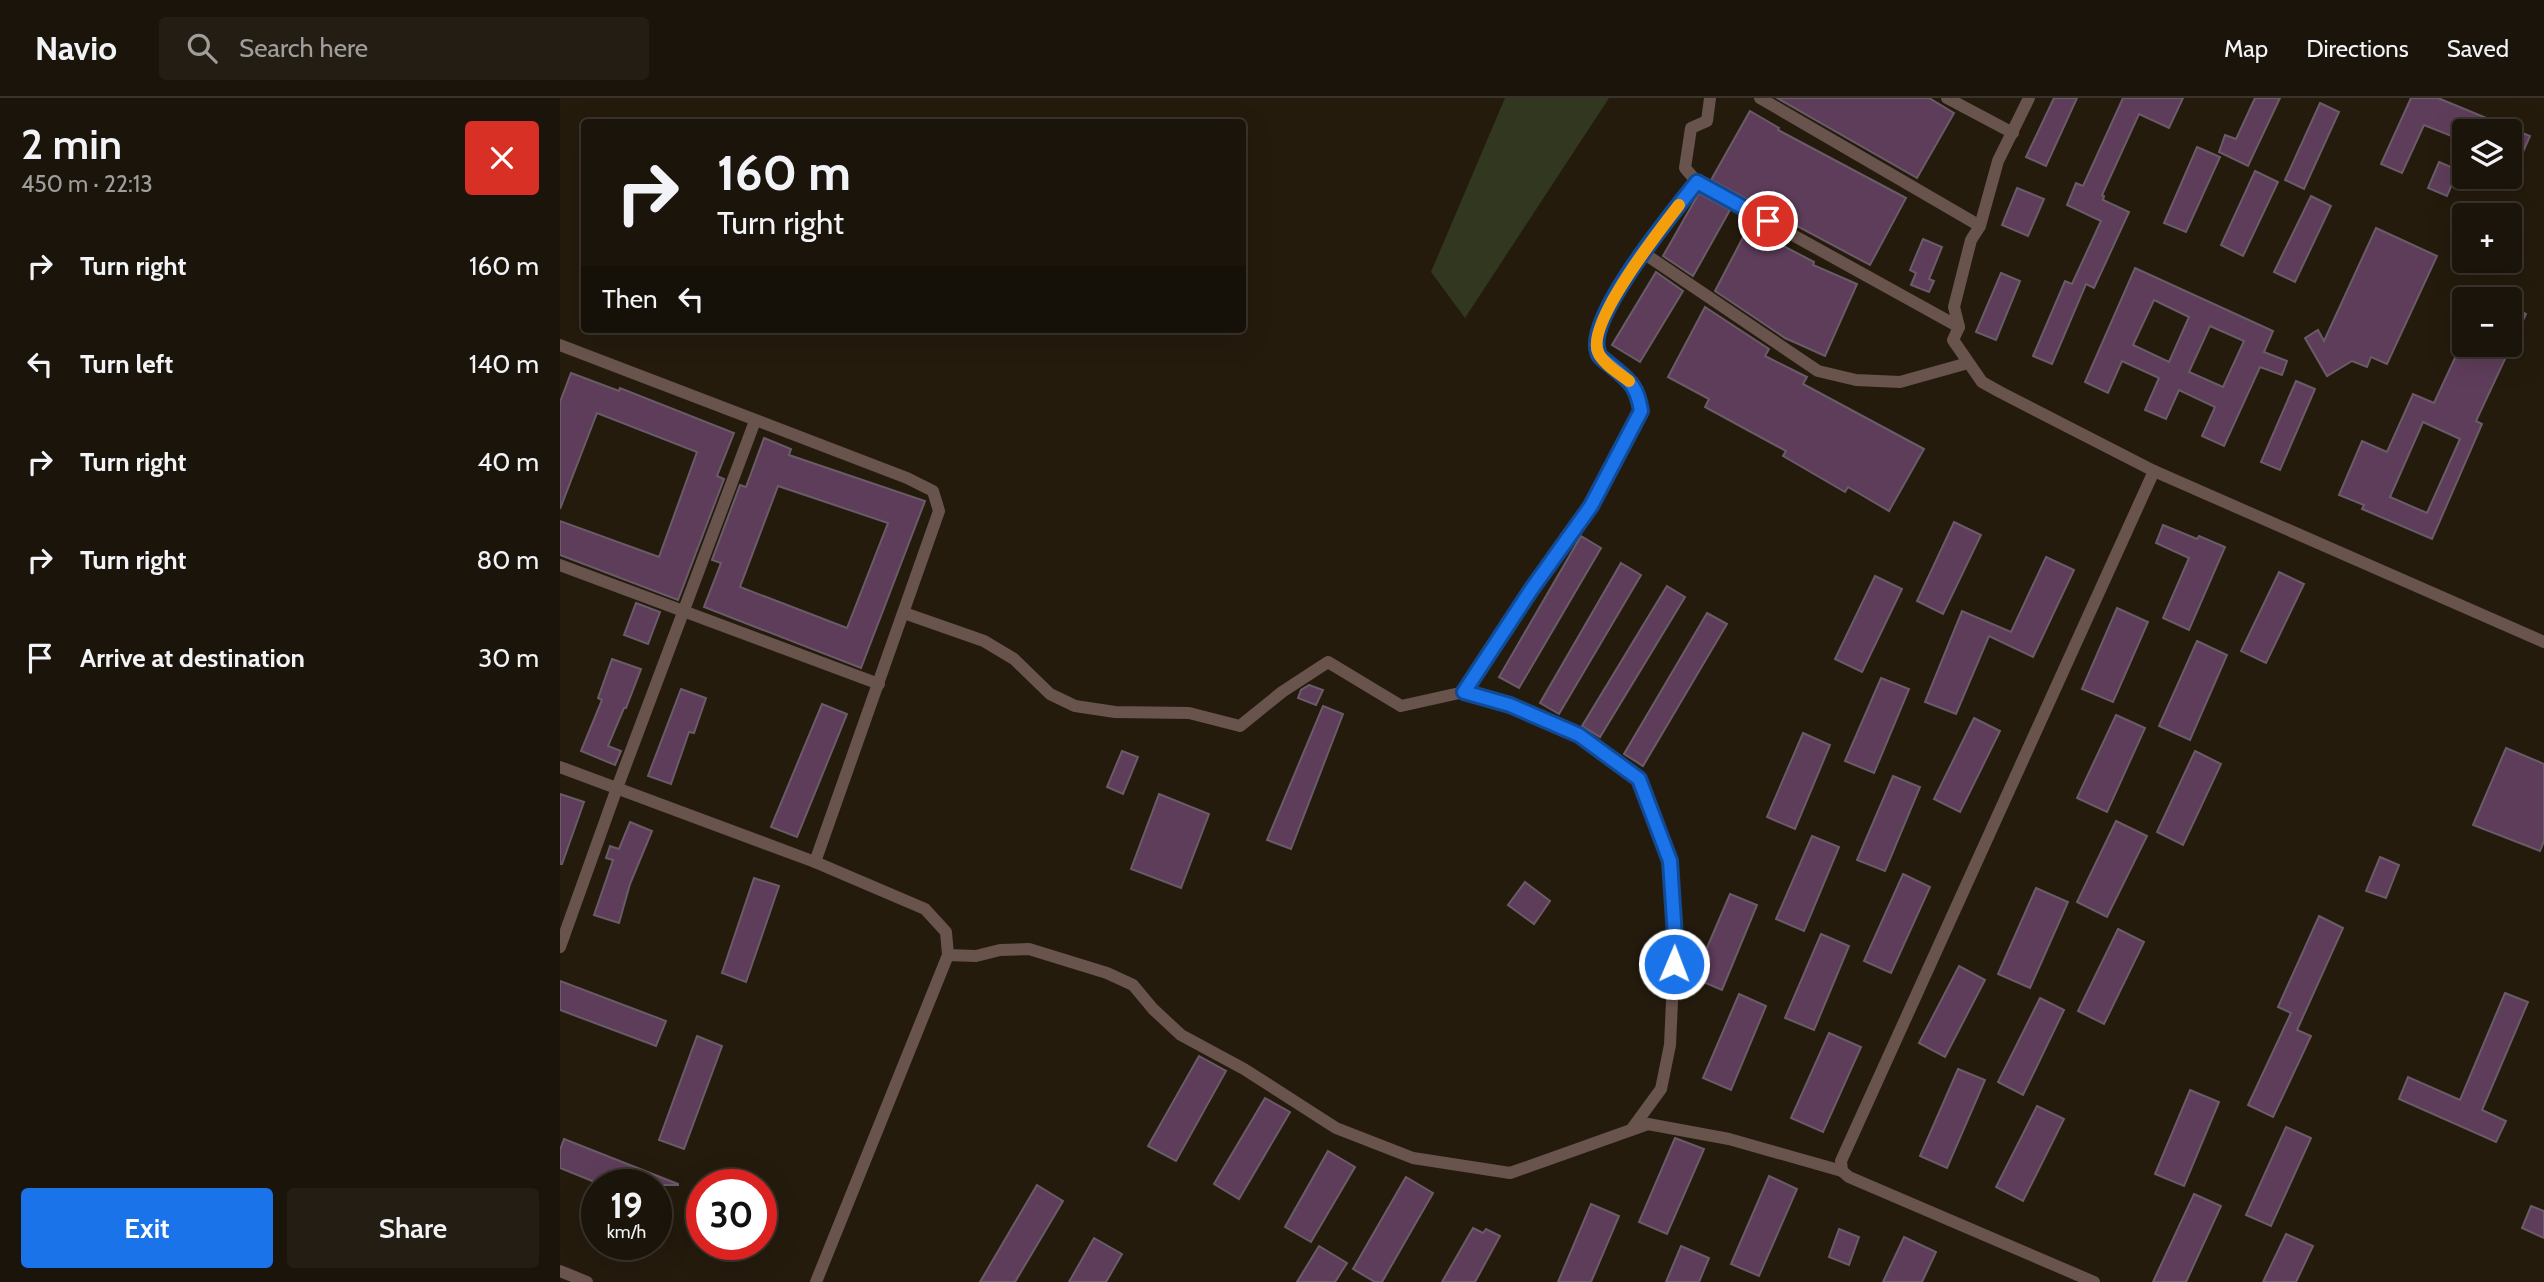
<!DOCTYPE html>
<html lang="en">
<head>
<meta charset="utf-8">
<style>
	:root { --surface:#1b140a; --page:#241d13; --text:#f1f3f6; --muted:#a09e9c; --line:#39332b; --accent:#1a73e8 }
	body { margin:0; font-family:Cabin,sans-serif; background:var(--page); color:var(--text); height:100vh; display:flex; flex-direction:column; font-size:26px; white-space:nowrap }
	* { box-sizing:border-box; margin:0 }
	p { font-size:23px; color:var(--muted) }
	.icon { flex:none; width:38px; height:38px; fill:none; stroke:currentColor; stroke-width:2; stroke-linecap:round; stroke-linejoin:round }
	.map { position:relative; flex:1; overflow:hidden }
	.drawer { display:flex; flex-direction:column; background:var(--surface); width:560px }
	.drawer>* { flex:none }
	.hud { position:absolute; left:21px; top:21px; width:665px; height:214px; border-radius:7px; box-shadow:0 7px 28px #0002,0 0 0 2px var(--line); background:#1b140a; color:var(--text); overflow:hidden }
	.tools { position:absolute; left:1892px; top:21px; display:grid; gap:14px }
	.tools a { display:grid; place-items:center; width:70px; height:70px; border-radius:7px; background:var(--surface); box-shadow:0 7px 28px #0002,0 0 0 2px var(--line); font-size:35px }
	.speed { position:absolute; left:21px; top:1071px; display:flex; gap:14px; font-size:35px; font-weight:700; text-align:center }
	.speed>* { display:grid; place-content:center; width:91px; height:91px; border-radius:50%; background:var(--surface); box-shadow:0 7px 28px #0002,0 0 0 2px var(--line); line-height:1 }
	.speed small { font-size:18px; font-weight:400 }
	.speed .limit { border:10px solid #d22; background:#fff; color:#111 }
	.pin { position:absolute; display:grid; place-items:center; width:60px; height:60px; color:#fff; margin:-30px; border:4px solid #fff; border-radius:50%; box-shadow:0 2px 7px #0007 }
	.me { position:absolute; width:77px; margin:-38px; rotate:1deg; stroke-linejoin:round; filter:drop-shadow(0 0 5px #0008) }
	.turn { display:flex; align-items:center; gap:24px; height:147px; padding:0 21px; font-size:32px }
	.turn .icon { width:91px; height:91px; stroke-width:2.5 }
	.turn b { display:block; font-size:49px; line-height:60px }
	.then { display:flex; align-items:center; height:66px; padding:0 21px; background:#0003; gap:14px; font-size:26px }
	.round { display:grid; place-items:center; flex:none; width:74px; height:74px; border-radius:7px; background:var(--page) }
	.overview { display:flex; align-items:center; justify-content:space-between; height:119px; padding:0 21px }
	h1 { font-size:42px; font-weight:600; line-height:52px }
	.button { display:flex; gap:14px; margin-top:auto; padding:14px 21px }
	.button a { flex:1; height:80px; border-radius:7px; background:var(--accent); color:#fff; font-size:28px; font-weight:600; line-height:80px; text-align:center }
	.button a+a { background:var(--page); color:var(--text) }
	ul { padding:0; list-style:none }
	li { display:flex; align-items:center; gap:21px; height:98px; padding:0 21px }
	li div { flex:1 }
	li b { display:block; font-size:26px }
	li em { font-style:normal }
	header { display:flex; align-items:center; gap:42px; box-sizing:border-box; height:98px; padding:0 35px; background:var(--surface); border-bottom:2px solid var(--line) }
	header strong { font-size:33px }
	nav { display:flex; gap:38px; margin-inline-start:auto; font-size:24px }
	.search { width:490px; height:63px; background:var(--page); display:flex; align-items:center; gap:18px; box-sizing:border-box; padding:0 24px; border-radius:7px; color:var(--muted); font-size:26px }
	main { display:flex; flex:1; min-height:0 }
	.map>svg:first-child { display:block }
	.green { fill:#32371f }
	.building { fill:#5e3d5a; stroke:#6a5b68; stroke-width:2; fill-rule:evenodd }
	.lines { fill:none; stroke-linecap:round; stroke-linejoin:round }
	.minor { stroke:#68534d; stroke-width:12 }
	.route-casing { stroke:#114b97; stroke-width:18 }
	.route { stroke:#1a73e8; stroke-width:12 }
	.slow { stroke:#f59e0b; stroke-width:12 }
</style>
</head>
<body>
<header>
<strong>Navio</strong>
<div class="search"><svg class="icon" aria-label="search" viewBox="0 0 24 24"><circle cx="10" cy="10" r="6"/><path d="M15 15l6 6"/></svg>Search here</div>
<nav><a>Map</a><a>Directions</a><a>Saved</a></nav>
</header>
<main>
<section class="drawer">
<div class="overview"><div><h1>2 min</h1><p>450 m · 22:13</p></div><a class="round" style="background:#d93025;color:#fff"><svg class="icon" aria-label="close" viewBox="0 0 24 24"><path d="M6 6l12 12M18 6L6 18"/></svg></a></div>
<ul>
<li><svg class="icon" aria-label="right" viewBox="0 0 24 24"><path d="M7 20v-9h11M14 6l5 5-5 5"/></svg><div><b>Turn right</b></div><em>160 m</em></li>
<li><svg class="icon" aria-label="left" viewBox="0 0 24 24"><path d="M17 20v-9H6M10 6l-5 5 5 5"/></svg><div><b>Turn left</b></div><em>140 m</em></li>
<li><svg class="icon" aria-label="right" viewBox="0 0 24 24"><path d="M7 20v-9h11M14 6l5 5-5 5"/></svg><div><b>Turn right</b></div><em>40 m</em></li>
<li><svg class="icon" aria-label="right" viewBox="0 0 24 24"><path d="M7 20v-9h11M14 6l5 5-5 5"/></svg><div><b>Turn right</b></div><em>80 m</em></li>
<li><svg class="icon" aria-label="arrive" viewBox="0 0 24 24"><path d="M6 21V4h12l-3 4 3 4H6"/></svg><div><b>Arrive at destination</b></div><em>30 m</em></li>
</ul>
<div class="button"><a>Exit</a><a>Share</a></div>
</section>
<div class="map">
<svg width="1984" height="1184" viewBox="0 0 1984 1184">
	<rect width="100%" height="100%" fill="#241b0d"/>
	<!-- green -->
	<polygon class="green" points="945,0 1049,0 905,220 871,174"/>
	<!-- building -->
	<g class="building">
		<polygon points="1217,0 1369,0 1394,15 1357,80"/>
		<polygon points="1494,0 1517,0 1486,68 1466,59"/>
		<polygon points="1563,0 1623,0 1609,30 1579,16 1542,97 1544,98 1543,102 1569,114 1534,190 1526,186 1492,266 1473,258 1505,183 1512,186 1541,123 1507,107 1516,85 1523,88"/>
		<polygon points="1695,0 1720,0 1688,68 1659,54 1665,37 1676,41"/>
		<polygon points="1851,0 1878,0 1970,38 1963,54 1950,48 1950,33 1903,33 1899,41 1864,27 1842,75 1821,66"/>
		<polygon points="1760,5 1779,14 1744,91 1725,82"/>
		<polygon points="1190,13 1219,30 1218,32 1346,100 1310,167 1151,82"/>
		<polygon points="1637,49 1660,59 1626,134 1604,125"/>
		<polygon points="1879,64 1898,72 1887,98 1868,90"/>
		<polygon points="1695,73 1718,84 1683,158 1661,147"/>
		<polygon points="1457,90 1484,101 1468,138 1442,127"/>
		<polygon points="1139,95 1170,112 1133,178 1103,158"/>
		<polygon points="1751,98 1771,108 1735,184 1714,174"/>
		<polygon points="1191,124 1218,139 1216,144 1254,164 1253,167 1297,186 1265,258 1225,240 1155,193"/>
		<polygon points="1816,130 1877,158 1827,266 1811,259 1807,269 1792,263 1767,278 1745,240 1758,232 1764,243"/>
		<polygon points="1363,141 1382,149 1369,181 1374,183 1369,194 1351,187 1356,175 1350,172"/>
		<path d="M1575,170L1713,233L1704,254L1727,263L1722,277L1700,269L1664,348L1642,338L1655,309L1619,292L1606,321L1585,312L1599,280L1562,263L1548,295L1525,284ZM1594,202L1629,219L1609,264L1573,247ZM1650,228L1684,243L1663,289L1629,274Z"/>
		<polygon points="1096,174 1123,193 1080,264 1052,247"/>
		<polygon points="1441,175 1460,183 1436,242 1416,234"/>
		<path d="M1950,208L1966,216L1916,323L1922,326L1872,441L1802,411L1804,407L1779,397L1802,343L1827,354L1853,296L1874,305L1901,247H1950ZM1863,324L1900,341L1867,415L1830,399Z"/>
		<polygon points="1145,209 1209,251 1205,258 1247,279 1243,286 1364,351 1329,413 1288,389 1285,394 1223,358 1226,353 1145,309 1149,301 1108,279"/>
		<polygon points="11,275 59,293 60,290 174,335 157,378 164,381 118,502 0,457 0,423 99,459 137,354 37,315 0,411 0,304"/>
		<polygon points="1736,283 1755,291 1720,372 1701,364"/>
		<path d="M204,340L231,351L229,357L365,403L301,570L144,509L161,465L152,462L180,387L186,389ZM218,388L328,425L287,530L180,489Z"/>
		<polygon points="1394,424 1421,437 1383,516 1357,503"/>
		<polygon points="1603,427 1637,441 1639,438 1665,449 1629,532 1603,520 1629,460 1596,445"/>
		<polygon points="1021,438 1041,450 959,590 939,579"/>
		<polygon points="1486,459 1514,472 1473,559 1429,538 1396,616 1365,604 1402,513 1451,534"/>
		<polygon points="1061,465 1081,477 999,616 980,605"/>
		<polygon points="1719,474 1744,486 1706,565 1681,553"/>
		<polygon points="1315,478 1342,491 1302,574 1275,561"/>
		<polygon points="1107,488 1125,499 1040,639 1022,628"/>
		<polygon points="76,505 100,514 88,546 64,537"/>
		<polygon points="1557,510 1588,524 1553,604 1522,591"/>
		<polygon points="1147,515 1167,526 1083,668 1064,656"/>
		<polygon points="1637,543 1667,557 1630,642 1599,628"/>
		<polygon points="52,561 81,571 66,610 64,610 48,648 61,653 55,667 21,653 42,602 38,600"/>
		<polygon points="1321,580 1349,591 1314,675 1285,663"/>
		<polygon points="749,587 763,592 756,607 738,600 741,592"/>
		<polygon points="121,591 146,600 134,635 129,634 111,686 88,678"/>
		<polygon points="262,606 287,616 237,739 211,729"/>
		<polygon points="763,608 783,616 731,751 707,742"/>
		<polygon points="1556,617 1585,630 1547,714 1517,700"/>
		<polygon points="1414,620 1440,633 1400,714 1374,701"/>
		<polygon points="1243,635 1270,647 1235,731 1207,719"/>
		<polygon points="1946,650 1984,666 1984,743 1980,753 1913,727"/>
		<polygon points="562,653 578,659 563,696 547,689"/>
		<polygon points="1635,653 1661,666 1623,747 1597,734"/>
		<polygon points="1333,678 1360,689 1325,773 1297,762"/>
		<polygon points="0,696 24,704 2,766 0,766"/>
		<polygon points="599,696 649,716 621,790 571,771"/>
		<polygon points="1556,723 1587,738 1547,819 1517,804"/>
		<polygon points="70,724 92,733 70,786 59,825 34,817 53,762 46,760 50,748 59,751"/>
		<polygon points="1252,738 1279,749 1244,833 1216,821"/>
		<polygon points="1820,759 1839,767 1826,800 1806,793"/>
		<polygon points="1343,776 1370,789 1331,875 1304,863"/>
		<polygon points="194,780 219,788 186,884 162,875"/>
		<polygon points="965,784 990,803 974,826 948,807"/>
		<polygon points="1476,790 1508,804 1470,890 1438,876"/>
		<polygon points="1170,796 1197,807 1162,892 1134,880"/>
		<polygon points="1759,818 1783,830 1737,932 1751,938 1713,1019 1688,1007 1731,915 1718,909"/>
		<polygon points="1558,831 1584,844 1544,926 1518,913"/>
		<polygon points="1261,836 1289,848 1254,932 1225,920"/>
		<polygon points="1399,868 1425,882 1385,959 1359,945"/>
		<polygon points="0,883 106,923 96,948 0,912"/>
		<polygon points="1945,895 1968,904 1922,1012 1946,1023 1936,1044 1839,1001 1848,979 1900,1002"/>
		<polygon points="1179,896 1206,908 1171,992 1143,980"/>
		<polygon points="1480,900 1504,912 1463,997 1438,984"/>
		<polygon points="1269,935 1301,949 1263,1034 1231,1020"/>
		<polygon points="137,938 162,948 124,1051 99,1042"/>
		<polygon points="639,958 666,973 616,1063 588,1048"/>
		<polygon points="1398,971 1425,982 1387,1070 1360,1058"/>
		<polygon points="1630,992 1659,1004 1624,1088 1595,1076"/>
		<polygon points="705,1000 730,1014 679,1101 654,1086"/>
		<polygon points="1477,1008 1504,1021 1463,1103 1436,1089"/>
		<polygon points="1726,1029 1751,1040 1711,1128 1686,1117"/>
		<polygon points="1115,1040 1144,1051 1107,1136 1079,1124"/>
		<polygon points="4,1041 118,1086 118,1087 42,1087 0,1070 0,1052"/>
		<polygon points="768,1053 795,1069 751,1144 725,1129"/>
		<polygon points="1209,1078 1237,1091 1199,1178 1171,1166"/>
		<polygon points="846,1079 873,1095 822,1184 815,1184 793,1171"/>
		<polygon points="477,1087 503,1103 455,1184 420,1184"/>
		<polygon points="1634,1096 1661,1108 1626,1184 1593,1184"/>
		<polygon points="1031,1106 1059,1118 1031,1184 998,1184"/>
		<polygon points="1971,1108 1984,1113 1984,1140 1962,1130"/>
		<polygon points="913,1130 923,1135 926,1131 940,1138 915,1184 882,1184"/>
		<polygon points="1279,1131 1299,1139 1289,1167 1269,1159"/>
		<polygon points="1726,1136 1753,1148 1736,1184 1703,1184"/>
		<polygon points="1344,1139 1376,1154 1362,1184 1323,1184"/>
		<polygon points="534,1140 562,1156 546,1184 509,1184"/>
		<polygon points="759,1148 787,1165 775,1184 737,1184"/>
		<polygon points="1121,1148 1149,1160 1139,1184 1106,1184"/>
	</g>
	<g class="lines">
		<!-- minor -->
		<g class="minor">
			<polyline points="1200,0 1420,128"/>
			<polyline points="1387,0 1453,35"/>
			<polyline points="1469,0 1438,63 1420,128 1411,142 1394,209 1399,229 1393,242 1422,284 1440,294 1594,373 1984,544"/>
			<polyline points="1137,84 1399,229"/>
			<polyline points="1082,154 1258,273 1296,282 1340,284 1408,265"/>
			<polyline points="0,247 347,380 373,393 379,413 255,764"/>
			<polyline points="0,467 319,586"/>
			<polyline points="344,515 424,543 454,561 490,596 515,608 555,614 629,615 680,628 722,594 768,564 841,608 904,594 950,607 1019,637 1079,681 1110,763 1115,839 1110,947 1101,991 1071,1032"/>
			<path d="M904,594L971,492L1031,408L1081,313C1077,286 1068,282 1049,265C1045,262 1039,259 1038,254C1025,221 1115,112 1137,84L1125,70L1131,30L1147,23L1150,0"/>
			<polyline points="0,669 255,764 365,811 386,834 388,857 256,1184"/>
			<polyline points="0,849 57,690 195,323"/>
			<polyline points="388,857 416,858 440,852 469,851 547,875 573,887 593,911 621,937 684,971 776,1030 853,1060 950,1075 1088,1026 1169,1041 1282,1073 1289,1079 1534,1184"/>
			<polyline points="1282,1073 1281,1063 1594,373"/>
			<polyline points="0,1173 27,1184"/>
		</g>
	</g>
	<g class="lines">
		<defs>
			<path id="route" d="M1114,866L1115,839L1110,763L1079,681L1019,637L950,607L904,594L971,492L1031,408L1081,313C1077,286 1068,282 1048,265C1044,262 1039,259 1038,254C1025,220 1115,112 1137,84L1208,123"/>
		</defs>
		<!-- route casing -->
		<use href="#route" class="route-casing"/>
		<!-- route -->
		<use href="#route" class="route"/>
		<!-- slow -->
		<path class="slow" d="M1069,283C1060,276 1042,265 1038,254C1026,225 1100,132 1119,107"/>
	</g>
</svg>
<div class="tools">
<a><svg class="icon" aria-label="layers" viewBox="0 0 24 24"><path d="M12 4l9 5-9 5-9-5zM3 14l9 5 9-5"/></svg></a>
<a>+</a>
<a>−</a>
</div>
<div class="speed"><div>19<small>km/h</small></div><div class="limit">30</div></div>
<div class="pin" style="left:1208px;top:123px;background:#d93025"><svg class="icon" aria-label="arrive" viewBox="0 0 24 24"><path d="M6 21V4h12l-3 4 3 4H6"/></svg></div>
<svg class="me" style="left:1114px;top:866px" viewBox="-20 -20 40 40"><circle r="17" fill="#1a73e8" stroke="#fff" stroke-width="3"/><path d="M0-11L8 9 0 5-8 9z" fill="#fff"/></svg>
<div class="hud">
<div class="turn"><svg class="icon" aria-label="right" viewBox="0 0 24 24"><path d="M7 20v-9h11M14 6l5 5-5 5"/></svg><div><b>160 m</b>Turn right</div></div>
<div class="then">Then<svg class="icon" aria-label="left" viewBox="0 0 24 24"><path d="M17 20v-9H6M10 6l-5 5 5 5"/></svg></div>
</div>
</div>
</main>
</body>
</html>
